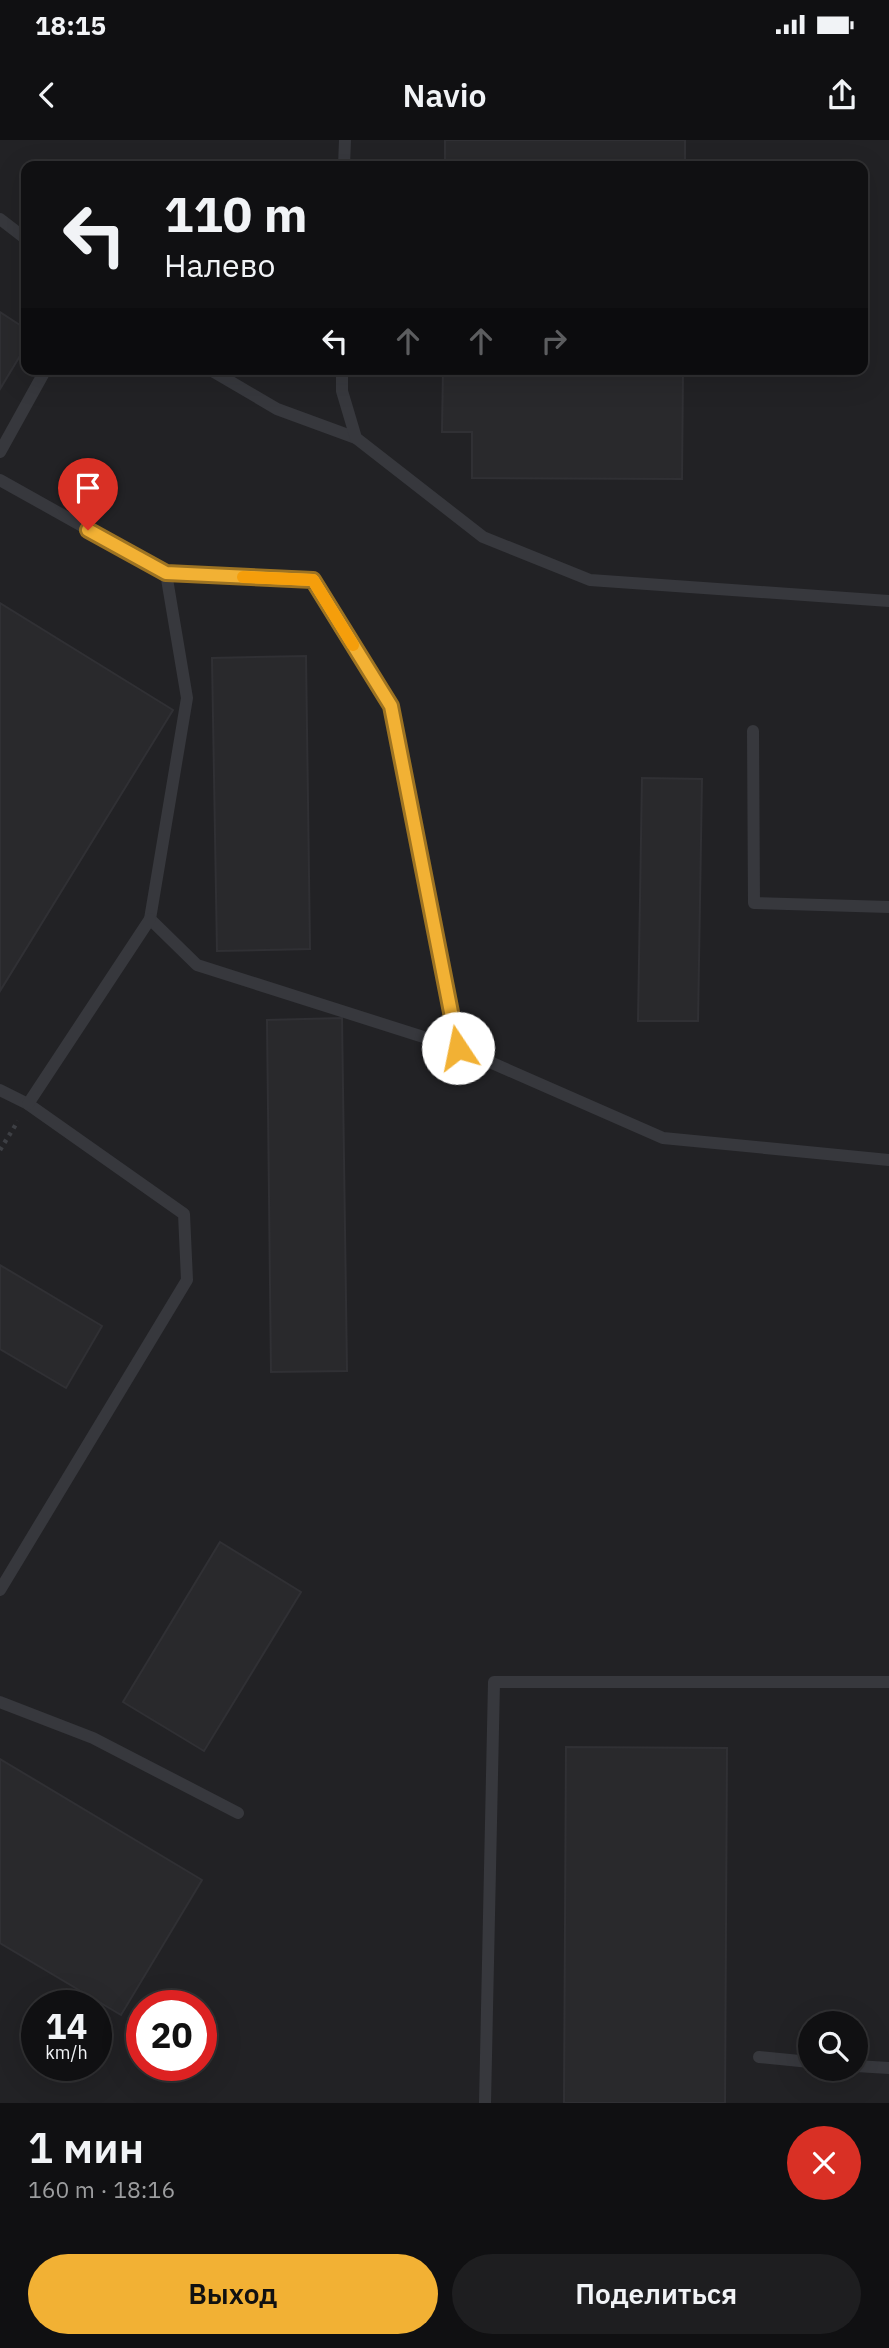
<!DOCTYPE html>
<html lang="ru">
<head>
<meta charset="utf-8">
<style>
	:root { --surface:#101012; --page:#1e1e20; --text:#f1f3f6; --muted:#9c9d9f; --line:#303032; --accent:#f2b134 }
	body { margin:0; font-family:"IBM Plex Sans",sans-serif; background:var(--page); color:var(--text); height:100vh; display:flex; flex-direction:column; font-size:26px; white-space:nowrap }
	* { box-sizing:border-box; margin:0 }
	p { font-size:23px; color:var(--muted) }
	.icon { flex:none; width:38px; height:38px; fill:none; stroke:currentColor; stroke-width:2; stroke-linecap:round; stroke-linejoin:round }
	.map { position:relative; height:1963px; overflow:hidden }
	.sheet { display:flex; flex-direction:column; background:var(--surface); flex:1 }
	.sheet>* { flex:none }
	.guide { position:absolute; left:21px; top:21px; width:847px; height:214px; border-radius:14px; box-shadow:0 7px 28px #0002,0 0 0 2px var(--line); background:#101012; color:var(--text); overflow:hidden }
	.fabs { position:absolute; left:798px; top:1871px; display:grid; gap:14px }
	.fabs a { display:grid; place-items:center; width:70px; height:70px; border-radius:50%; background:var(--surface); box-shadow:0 7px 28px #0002,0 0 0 2px var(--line); font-size:35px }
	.speed { position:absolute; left:21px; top:1850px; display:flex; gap:14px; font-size:35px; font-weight:700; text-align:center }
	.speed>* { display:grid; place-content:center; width:91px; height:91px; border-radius:50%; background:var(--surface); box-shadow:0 7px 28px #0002,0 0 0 2px var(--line); line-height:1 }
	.speed small { font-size:18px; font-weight:400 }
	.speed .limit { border:10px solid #d22; background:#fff; color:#111 }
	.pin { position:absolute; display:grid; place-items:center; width:60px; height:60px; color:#fff; margin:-72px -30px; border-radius:50% 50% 50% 0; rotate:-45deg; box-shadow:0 0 7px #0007 }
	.pin .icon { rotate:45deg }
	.me { position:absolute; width:77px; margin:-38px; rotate:349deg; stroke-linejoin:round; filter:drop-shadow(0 0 5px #0008) }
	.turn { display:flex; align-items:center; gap:24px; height:147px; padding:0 28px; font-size:32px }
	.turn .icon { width:91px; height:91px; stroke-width:2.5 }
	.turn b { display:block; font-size:49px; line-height:60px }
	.lanes { display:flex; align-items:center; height:66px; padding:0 28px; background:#0003; justify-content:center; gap:35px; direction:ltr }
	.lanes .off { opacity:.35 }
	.round { display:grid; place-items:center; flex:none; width:74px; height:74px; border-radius:37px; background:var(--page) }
	.head { display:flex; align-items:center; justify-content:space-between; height:119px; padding:0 28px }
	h1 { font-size:42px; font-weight:600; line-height:52px }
	.action { display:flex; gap:14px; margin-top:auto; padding:14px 28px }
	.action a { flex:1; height:80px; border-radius:42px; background:var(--accent); color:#111; font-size:28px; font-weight:600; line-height:80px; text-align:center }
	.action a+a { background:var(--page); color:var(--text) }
	.status { display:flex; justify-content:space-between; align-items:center; height:49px; padding:0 35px; background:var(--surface); direction:ltr }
	.status svg { height:19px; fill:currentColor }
	header { display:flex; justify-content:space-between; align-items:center; height:91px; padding:0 28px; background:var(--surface); font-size:32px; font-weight:600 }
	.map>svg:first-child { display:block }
	.built { fill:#222225; fill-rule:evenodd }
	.building { fill:#29292c; stroke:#303034; stroke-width:2 }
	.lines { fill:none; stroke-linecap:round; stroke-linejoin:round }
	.path { stroke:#3d3f44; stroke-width:4.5; stroke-dasharray:3.5 5; stroke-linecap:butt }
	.service { stroke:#37383d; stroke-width:12 }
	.route-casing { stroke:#9d7322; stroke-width:18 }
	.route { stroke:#f2b134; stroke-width:12 }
	.slow { stroke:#f59e0b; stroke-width:12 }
</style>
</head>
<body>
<div class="status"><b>18:15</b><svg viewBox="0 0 49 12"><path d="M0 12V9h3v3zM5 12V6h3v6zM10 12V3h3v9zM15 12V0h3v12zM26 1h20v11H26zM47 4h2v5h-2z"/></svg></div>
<header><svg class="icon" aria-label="back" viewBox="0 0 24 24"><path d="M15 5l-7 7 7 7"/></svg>Navio<svg class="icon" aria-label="share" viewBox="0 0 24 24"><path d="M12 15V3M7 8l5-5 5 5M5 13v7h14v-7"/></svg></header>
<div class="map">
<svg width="889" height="1963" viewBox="0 0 889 1963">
	<rect width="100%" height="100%" fill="#161618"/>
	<!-- built -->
	<path class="built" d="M0,0H889V1963H0ZM26,26H863V229H26ZM37,1866H96V1925H37ZM142,1866H201V1925H142ZM810,1883H856V1928H810Z"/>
	<!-- building -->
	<g class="building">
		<rect x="445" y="0" width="240" height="26"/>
		<polygon points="0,172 26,189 26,206 0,249"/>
		<polygon points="443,229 683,229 682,339 472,338 472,292 442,292"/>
		<polygon points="0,463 173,570 0,851"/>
		<polygon points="306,516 310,809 217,811 212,518"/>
		<polygon points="642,638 702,639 698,881 638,881"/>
		<polygon points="342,878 347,1231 271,1232 267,880"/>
		<polygon points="0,1125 102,1186 66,1248 0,1209"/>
		<polygon points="220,1402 301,1452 204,1611 123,1562"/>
		<polygon points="566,1607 727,1608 725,1963 564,1963"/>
		<polygon points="0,1619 202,1740 121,1875 0,1803"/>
	</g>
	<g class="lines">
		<!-- path -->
		<polyline class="path" points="0,1010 18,981"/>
		<!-- service -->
		<g class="service">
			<polyline points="344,26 345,0"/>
			<polyline points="0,79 26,99"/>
			<polyline points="209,229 277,269 356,298"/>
			<polyline points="342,229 342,251 356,298 483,397 590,440 889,461"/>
			<polyline points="0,312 46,229"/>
			<polyline points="0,340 166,433"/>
			<polyline points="753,591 754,763 889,767"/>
			<polyline points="458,908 391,567 313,441 166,433 187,558 150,779 197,825 458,908 663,998 889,1020"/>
			<polyline points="0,950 28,964 184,1074 187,1140 0,1450"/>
			<polyline points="28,964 150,779"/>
			<polyline points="0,1562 93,1598 238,1673"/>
			<polyline points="759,1917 810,1922"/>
			<polyline points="856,1926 889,1928"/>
			<polyline points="485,1963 494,1542 889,1542"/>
		</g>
	</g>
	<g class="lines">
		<defs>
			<polyline id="route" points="88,390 166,433 313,440 391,566 458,908"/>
		</defs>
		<!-- route casing -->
		<use href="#route" class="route-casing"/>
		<!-- route -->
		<use href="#route" class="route"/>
		<!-- slow -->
		<polyline class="slow" points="243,437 313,440 353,505"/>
	</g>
</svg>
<div class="fabs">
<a><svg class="icon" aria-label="search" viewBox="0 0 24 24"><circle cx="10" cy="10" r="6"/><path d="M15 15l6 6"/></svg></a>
</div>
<div class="speed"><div>14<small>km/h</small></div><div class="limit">20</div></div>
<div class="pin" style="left:88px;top:390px;background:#d93025"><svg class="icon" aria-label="arrive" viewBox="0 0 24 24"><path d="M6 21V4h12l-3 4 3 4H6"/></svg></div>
<svg class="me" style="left:458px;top:908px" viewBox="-20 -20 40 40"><circle r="19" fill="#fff"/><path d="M0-13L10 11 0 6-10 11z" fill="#f2b134"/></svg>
<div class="guide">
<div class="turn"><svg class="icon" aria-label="left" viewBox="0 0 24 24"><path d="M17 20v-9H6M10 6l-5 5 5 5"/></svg><div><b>110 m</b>Налево</div></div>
<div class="lanes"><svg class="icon" aria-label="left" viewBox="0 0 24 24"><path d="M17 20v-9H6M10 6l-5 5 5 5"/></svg><svg class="icon off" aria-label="ahead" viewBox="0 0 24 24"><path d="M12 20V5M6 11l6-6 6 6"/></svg><svg class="icon off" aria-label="ahead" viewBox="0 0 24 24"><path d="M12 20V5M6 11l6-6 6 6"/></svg><svg class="icon off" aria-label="right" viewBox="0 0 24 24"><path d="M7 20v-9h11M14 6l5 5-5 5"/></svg></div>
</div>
</div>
<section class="sheet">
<div class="head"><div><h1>1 мин</h1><p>160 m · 18:16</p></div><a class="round" style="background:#d93025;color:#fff"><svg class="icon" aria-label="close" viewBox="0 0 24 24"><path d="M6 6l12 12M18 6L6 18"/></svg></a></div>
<div class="action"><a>Выход</a><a>Поделиться</a></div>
</section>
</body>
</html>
